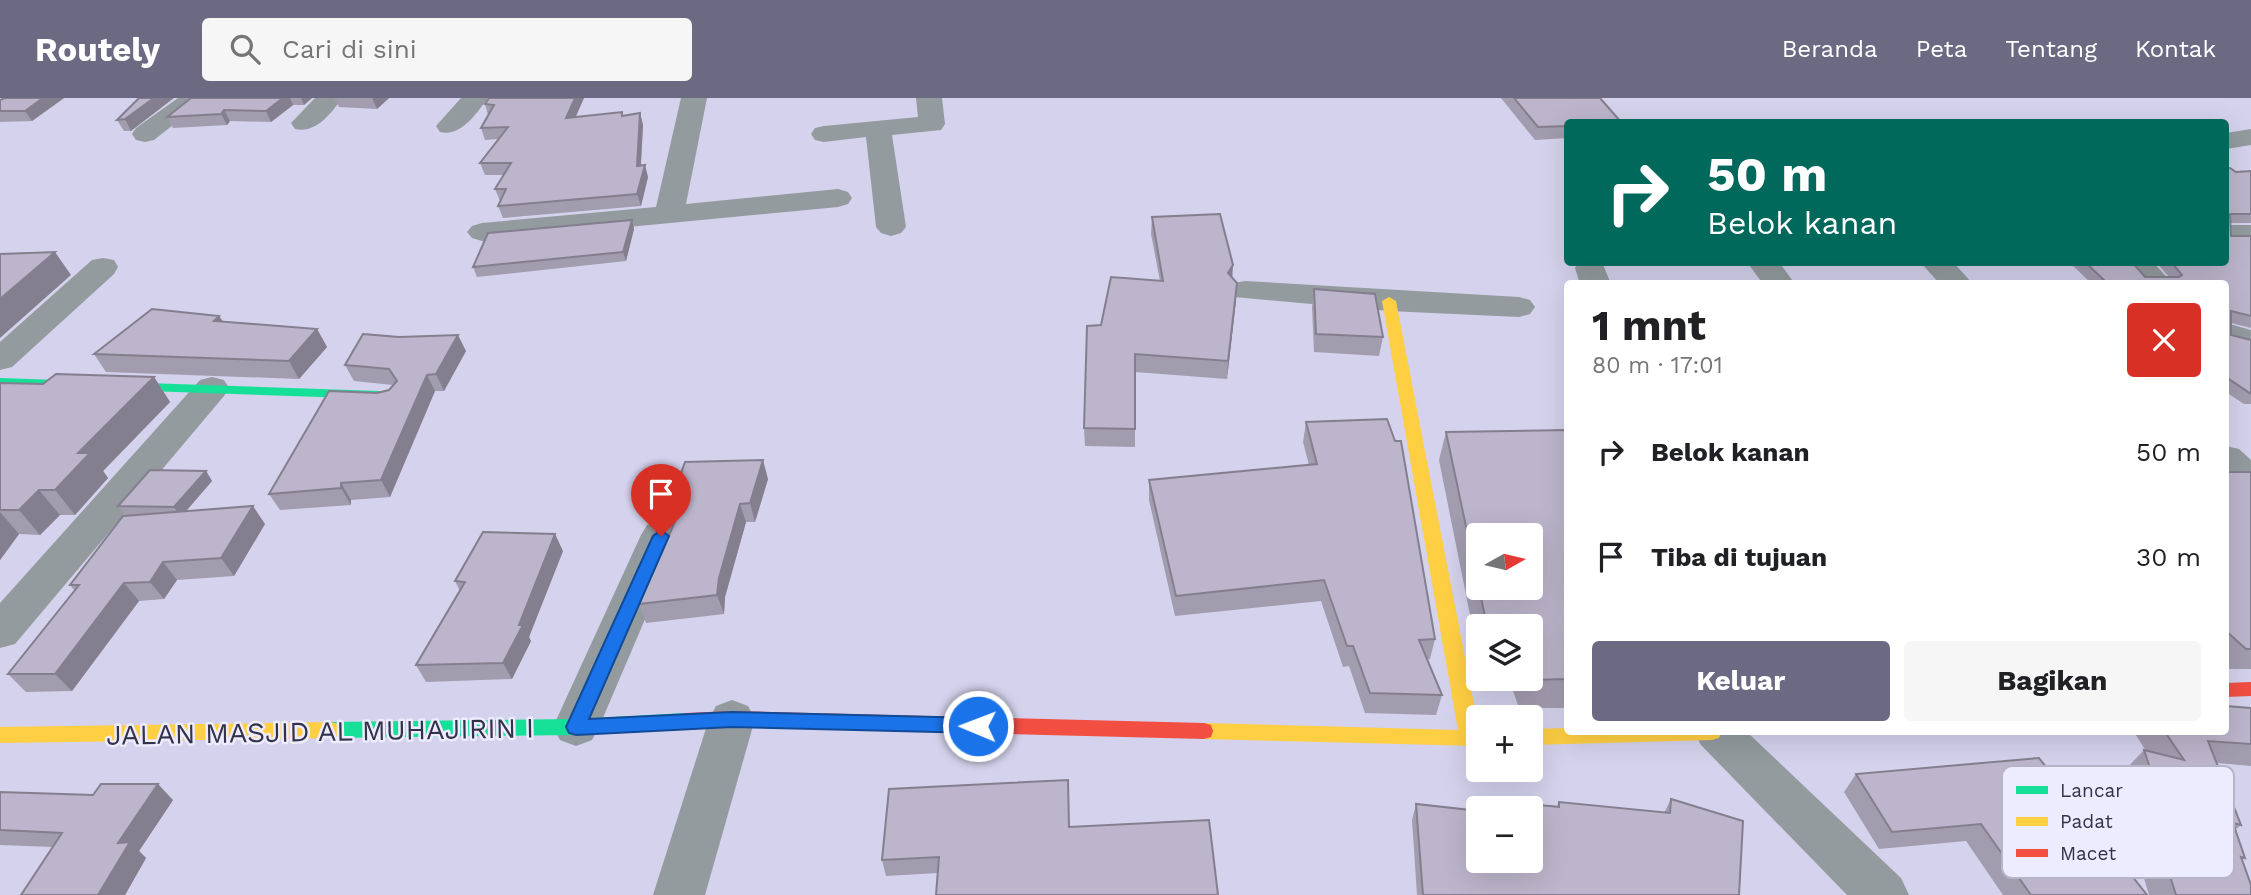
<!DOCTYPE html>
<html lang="id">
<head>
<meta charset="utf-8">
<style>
	:root { --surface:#fff; --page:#f6f6f6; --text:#202124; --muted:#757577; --accent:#6c6a82 }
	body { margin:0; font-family:"Work Sans",sans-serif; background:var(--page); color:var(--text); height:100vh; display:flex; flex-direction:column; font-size:26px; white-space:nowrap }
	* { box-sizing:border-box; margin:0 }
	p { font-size:23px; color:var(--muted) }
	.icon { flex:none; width:38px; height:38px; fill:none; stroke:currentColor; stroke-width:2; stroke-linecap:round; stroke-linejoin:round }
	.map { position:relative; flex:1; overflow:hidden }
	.details { position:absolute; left:1564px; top:182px; width:665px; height:455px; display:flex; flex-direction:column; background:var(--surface); border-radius:7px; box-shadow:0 7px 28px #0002 }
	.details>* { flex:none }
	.guide { position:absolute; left:1564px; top:21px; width:665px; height:147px; border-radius:7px; box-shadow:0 7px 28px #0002; background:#00695c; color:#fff; overflow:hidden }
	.needle { width:46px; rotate:82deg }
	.tools { position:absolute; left:1466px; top:425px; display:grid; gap:14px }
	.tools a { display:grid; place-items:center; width:77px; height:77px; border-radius:7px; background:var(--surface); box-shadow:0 7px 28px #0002; font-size:35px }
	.pin { position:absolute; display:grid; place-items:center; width:60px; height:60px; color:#fff; margin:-72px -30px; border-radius:50% 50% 50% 0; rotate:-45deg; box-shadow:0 0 7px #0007 }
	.pin .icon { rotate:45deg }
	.me { position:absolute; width:77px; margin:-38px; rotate:271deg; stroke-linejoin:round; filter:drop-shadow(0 0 5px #0008) }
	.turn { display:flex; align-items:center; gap:24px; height:147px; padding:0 28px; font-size:32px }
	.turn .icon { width:91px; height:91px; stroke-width:2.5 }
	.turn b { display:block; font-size:49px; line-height:60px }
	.round { display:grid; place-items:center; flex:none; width:74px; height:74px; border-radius:7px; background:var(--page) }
	.overview { display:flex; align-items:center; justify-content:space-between; height:119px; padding:0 28px }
	h1 { font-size:42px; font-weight:700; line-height:52px }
	.button { display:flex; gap:14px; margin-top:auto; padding:14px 28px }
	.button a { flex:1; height:80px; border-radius:7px; background:var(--accent); color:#fff; font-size:28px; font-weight:700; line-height:80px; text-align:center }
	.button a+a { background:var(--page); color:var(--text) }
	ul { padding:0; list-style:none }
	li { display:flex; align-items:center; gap:21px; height:105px; padding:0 28px }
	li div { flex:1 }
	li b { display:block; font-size:26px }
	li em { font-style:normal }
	header { display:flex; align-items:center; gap:42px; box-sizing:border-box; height:98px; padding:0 35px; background:var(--accent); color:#fff }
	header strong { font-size:33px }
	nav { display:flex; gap:38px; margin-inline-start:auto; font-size:24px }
	.search { width:490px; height:63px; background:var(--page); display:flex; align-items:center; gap:18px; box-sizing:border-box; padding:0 24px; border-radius:7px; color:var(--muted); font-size:26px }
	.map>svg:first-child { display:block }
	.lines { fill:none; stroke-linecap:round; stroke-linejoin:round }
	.street { fill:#939b9f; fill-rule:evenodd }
	.fast { fill:#16e098; fill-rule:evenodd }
	.slow { fill:#ffcf43; fill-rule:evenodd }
	.jam { fill:#f24e42; fill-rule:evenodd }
	.wall { fill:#a29caf }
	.shaded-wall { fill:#847f8e }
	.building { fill:#bcb5cb; stroke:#847f8e; stroke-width:2 }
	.route { fill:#1a73e8; stroke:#114b97; stroke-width:2 }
	.labels { text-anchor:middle; stroke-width:5; stroke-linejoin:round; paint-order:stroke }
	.near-street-label { font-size:28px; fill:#343249; stroke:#edecfe }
	.key { fill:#edecfe; stroke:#b6b4c8; stroke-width:2 }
	.key-label { font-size:19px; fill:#343249 }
</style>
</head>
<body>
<header>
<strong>Routely</strong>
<div class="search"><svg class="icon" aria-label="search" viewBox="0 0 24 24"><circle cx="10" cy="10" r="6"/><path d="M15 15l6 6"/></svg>Cari di sini</div>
<nav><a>Beranda</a><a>Peta</a><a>Tentang</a><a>Kontak</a></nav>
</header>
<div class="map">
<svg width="2251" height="797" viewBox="0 0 2251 797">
	<rect width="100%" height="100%" fill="#d4d2ec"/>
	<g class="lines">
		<!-- street -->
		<g class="street">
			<polygon points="178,0 207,0 154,42 145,44 136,42 132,36 136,30"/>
			<path d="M315,0H342C331,16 315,36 295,31L291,25Z"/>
			<path d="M461,0H488C476,16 461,39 440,34L436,28Z"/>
			<polygon points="681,0 707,0 686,106 838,91 848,94 852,100 848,106 838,109 482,143 472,140 467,134 472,128 482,125 656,109"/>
			<polygon points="916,0 942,0 945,26 941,32 892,37 906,129 901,135 891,138 881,135 876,129 866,39 824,44 815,42 811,36 815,30 824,28 918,19"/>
			<polygon points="2251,31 2251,47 2226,51 2226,35"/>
			<rect x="2226" y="127" width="25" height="18"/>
			<polygon points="103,160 114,162 118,169 114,176 12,269 0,272 0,244 92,162"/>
			<polygon points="1578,164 1602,164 1611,186 1580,186 1575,170"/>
			<polygon points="1747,164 1779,164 1795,186 1763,186"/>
			<polygon points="1920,164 1953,164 1973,186 1940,186"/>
			<polygon points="2119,164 2153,164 2173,186 2139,186"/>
			<polygon points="1245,183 1519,199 1530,202 1535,209 1530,216 1519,219 1389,213 1234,199 1229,192 1234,185"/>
			<polygon points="2226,225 2251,232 2251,252 2226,245"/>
			<polygon points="212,279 224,282 229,290 224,298 15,546 0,550 0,505 200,282"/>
			<polygon points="2226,348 2239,351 2251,362 2251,397 2238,393 2226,382"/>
			<polygon points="661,423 675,427 681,437 599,629 592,642 576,648 560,642 553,629 641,437 647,427"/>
			<polygon points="732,602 748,608 755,621 705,797 653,797 709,621 716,608"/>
			<polygon points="1694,634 1747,634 1901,780 1909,797 1847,797 1701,647"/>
		</g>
		<!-- fast -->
		<g class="fast">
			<polygon points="0,280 379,293 386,297 379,301 0,288"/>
			<polygon points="685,615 692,618 694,623 692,628 685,631 576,637 331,640 324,638 322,632 324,626 331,624 576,621"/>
		</g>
		<!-- slow -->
		<g class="slow">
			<polygon points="1389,199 1396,203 1479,632 1479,648 1204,641 1197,639 1195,633 1197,627 1204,625 1458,632 1382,203"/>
			<polygon points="331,624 338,626 340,632 338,638 331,640 0,645 0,629"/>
			<polygon points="1568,630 1568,634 1721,634 1719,640 1712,642 1531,647 1531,631"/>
		</g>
		<!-- jam -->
		<g class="jam">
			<polygon points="2251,584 2251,598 2226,599 2226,585"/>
			<polygon points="732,613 1204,625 1211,627 1213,633 1211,639 1204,641 732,629 685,631 678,628 676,623 678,618 685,615"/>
		</g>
	</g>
	<!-- wall -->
	<g class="wall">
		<polygon points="5,0 64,0 32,23 0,24 0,2"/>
		<polygon points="139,0 131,33 124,33 117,22"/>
		<polygon points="191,0 312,0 304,7 293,7 271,24 230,23 227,27 173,30 167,19"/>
		<polygon points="334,0 389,0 377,11 339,9"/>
		<polygon points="584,0 575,19 622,14 623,18 640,15 643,27 641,67 648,79 641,108 503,120 498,108 500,103 495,91 504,77 485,77 480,65 498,41 485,42 481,30 488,17 485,6"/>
		<polygon points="1501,0 1600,0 1568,24 1568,40 1535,42"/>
		<polygon points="2226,70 2236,74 2251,73 2251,125 2231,125 2231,138 2251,138 2251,230 2231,225 2231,237 2251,242 2251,306 2244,306 2226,294 2226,186 2092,186 2069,164 2132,164 2145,179 2169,179 2156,164 2226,164"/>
		<polygon points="1152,119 1232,180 1236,202 1227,281 1135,274 1135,349 1085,348 1084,330 1101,227 1160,183 1151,136"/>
		<polygon points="632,122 634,131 626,163 477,179 473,169"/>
		<polygon points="1314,191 1383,239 1379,258 1314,254 1312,209"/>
		<polygon points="219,218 223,223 317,231 327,249 299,281 106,274 94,256"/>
		<polygon points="466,253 444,293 435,293 390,399 351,402 351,407 280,412 269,396 377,295 389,292 393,287 354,283 345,267"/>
		<polygon points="154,279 170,304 103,373 108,380 75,417 60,417 40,437 19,436 0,462 0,285 43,286"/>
		<polygon points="1306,324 1435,541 1430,561 1427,561 1442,597 1436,617 1365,615 1349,568 1343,569 1321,503 1175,518 1149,402 1149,382 1309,367 1303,344"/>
		<polygon points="1568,332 1568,610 1519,610 1509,581 1531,581 1531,528 1479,528 1478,557 1439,362 1446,334"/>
		<polygon points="206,373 212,383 186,413 265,426 234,478 177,482 164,501 139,503 72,593 26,594 8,576 75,493 70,487 126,418 118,408"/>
		<rect x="2226" y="374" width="25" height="197"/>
		<polygon points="768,381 755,424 746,424 725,499 724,516 646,525 639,506 675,423 670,406"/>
		<polygon points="563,453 529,539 531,543 512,581 426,584 416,567 460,493 455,483"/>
		<polygon points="2251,610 2251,668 2217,665 2241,727 2235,732 2245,760 2242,762 2251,797 2149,797 2128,727 2139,716 2125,672 2144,652 2146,653 2134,634 2226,634"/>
		<polygon points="2039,660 2147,797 2003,797 1966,743 1879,751 1844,694 1856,676"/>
		<polygon points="1068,682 938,775 886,778 882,762"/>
		<polygon points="0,694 173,702 139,753 146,760 125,797 21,797 53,749 0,747"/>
		<polygon points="1671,701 1739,797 1417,797 1412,722 1416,706 1479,763 1531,710 1518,710 1520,705 1557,708 1559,704 1664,715"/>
	</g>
	<!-- shaded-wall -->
	<g class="shaded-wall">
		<polygon points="43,0 64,0 32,23 25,13"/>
		<polygon points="154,0 174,0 131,33 125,21"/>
		<polygon points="283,0 290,0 293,7 271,24 266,13"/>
		<polygon points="301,0 312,0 304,7"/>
		<polygon points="372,0 389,0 377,11"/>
		<polygon points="575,0 584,0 570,32 566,20"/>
		<polygon points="224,12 230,23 227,27 221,16"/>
		<polygon points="640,15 643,27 640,80 637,68"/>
		<polygon points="645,67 648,79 641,108 637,96"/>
		<polygon points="632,122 634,131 626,163 623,154"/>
		<polygon points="55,154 71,177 0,240 0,201"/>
		<polygon points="1233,167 1232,184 1228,175"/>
		<polygon points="1237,185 1236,202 1227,281 1228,263"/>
		<polygon points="219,218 230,236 214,223"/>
		<polygon points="317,231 327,249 299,281 289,263"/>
		<polygon points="458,237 466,253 444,293 436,276"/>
		<polygon points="427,277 435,293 390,399 381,382"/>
		<polygon points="154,279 170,304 103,373 108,380 75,417 55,392 78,355"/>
		<polygon points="763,362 768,381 755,424 750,405"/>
		<polygon points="206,373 212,383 181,419 174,409"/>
		<polygon points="341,385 351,402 351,407 341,390"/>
		<polygon points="39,392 60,417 40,437 19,412"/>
		<polygon points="740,406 746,424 725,499 724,516 717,497 719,480"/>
		<polygon points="253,408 265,426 234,478 221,460"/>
		<polygon points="0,414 19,436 0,462"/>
		<polygon points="555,436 563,453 529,539 531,543 512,581 503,565"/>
		<polygon points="163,464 177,482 164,501 150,484"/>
		<polygon points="124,485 139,503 72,593 55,576"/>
		<polygon points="158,686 173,702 139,753 146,760 125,797 98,797 118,745"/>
	</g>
	<!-- building -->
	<g class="building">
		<polygon points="5,0 43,0 25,13 0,13 0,2"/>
		<polygon points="139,0 154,0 125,21 117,22"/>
		<polygon points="191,0 283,0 266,13 224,12 221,16 167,19"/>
		<polygon points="489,0 575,0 566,20 622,14 622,18 640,15 637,68 645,67 637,96 498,108 506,91 495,91 511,65 480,65 508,29 481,30 494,7 485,6"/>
		<polygon points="1514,0 1600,0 1621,24 1568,24 1568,28 1538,29"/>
		<polygon points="2226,70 2230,70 2236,74 2251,73 2251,116 2230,116 2231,138 2251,138 2251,218 2231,213 2231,237 2251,242 2251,296 2226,279 2226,186 2108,186 2085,164 2132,164 2145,179 2179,179 2182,177 2171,164 2226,164"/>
		<polygon points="1220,116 1233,167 1228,175 1237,185 1228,263 1135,256 1135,331 1084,330 1087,228 1101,227 1111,179 1163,183 1152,119"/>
		<polygon points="632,122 623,154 473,169 488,135"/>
		<polygon points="55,154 0,201 0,156"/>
		<polygon points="1314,191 1375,196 1383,239 1316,236"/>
		<polygon points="152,211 219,218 214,223 317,231 289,263 94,256"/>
		<polygon points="363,236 399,239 458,237 436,276 427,277 381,382 341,385 341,390 269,396 329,293 377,295 389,292 397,283 389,271 345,267"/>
		<polygon points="56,276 154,279 78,355 90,355 55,392 39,392 19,412 0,412 0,285 43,286"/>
		<polygon points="1387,321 1395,343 1401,343 1435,541 1419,542 1442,597 1370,595 1353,548 1347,548 1324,482 1176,498 1149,382 1317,366 1306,324"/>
		<polygon points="1568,332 1568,581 1529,582 1528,581 1531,581 1531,528 1511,528 1510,526 1487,528 1479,490 1531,490 1531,438 1479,438 1479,490 1446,334"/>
		<polygon points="763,362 750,405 740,406 719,480 717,497 639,506 677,419 670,406 685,364"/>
		<polygon points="150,372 206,373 174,409 118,408"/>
		<polygon points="2226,374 2251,374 2251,551 2246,551 2226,533"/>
		<polygon points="253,408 221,460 163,464 150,484 124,485 55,576 8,576 79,487 70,487 123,418"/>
		<polygon points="483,434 555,436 519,527 523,527 503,565 416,567 465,484 455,483"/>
		<polygon points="2226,608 2251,610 2251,646 2208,643 2241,727 2233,725 2245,760 2241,759 2251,787 2251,797 2176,797 2148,708 2164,712 2144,652 2184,662 2165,634 2226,634"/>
		<polygon points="2039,660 2147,797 2031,797 1981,726 1892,734 1856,676"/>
		<polygon points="1068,682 1069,729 1209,722 1218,797 936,797 939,759 882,762 889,691"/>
		<polygon points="101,686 158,686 118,745 130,744 98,797 21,797 62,735 0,732 0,694 93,697"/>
		<polygon points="1671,701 1743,723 1739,797 1423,797 1416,706 1479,713 1479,763 1531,763 1531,710 1521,710 1520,705 1559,709 1559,704 1670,715"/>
	</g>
	<!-- route -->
	<polygon class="route" points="661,432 669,438 589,621 732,614 978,620 984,622 987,628 984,633 978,635 732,629 576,637 569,635 566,629 653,438"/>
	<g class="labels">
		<!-- near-street labels -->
		<g class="near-street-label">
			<text transform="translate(320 633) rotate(-1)" y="10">JALAN MASJID AL MUHAJIRIN I</text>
		</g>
	</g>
	<!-- legend -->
	<rect x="2002" y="668" width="232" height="112" rx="10" class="key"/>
	<rect x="2016" y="688" width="32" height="8" fill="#16e098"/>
	<rect x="2016" y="719" width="32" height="9" fill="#ffcf43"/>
	<rect x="2016" y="751" width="32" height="8" fill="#f24e42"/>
	<g class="key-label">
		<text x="2060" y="699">Lancar</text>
		<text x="2060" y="730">Padat</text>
		<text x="2060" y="762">Macet</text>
	</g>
</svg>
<div class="tools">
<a><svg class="needle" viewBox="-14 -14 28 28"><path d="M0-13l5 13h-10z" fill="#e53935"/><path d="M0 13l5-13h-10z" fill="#757577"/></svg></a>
<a><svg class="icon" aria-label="layers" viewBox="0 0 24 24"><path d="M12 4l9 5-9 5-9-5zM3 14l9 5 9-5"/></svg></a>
<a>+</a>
<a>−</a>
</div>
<div class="pin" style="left:661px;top:438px;background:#d93025"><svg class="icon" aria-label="arrive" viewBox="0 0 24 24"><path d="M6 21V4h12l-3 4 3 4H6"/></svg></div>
<svg class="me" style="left:978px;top:628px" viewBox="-20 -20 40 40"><circle r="17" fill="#1a73e8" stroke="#fff" stroke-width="3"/><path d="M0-11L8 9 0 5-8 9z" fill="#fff"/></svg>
<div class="guide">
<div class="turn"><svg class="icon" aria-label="right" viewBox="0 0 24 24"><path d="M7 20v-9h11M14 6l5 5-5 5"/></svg><div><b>50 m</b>Belok kanan</div></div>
</div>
<section class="details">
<div class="overview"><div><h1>1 mnt</h1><p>80 m · 17:01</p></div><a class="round" style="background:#d93025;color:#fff"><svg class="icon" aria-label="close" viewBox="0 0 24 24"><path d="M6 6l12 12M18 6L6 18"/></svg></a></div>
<ul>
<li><svg class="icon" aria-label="right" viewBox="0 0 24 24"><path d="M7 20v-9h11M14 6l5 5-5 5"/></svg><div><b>Belok kanan</b></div><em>50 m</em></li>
<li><svg class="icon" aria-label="arrive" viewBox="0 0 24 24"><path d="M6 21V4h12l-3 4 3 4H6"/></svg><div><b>Tiba di tujuan</b></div><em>30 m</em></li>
</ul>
<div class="button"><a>Keluar</a><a>Bagikan</a></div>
</section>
</div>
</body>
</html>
